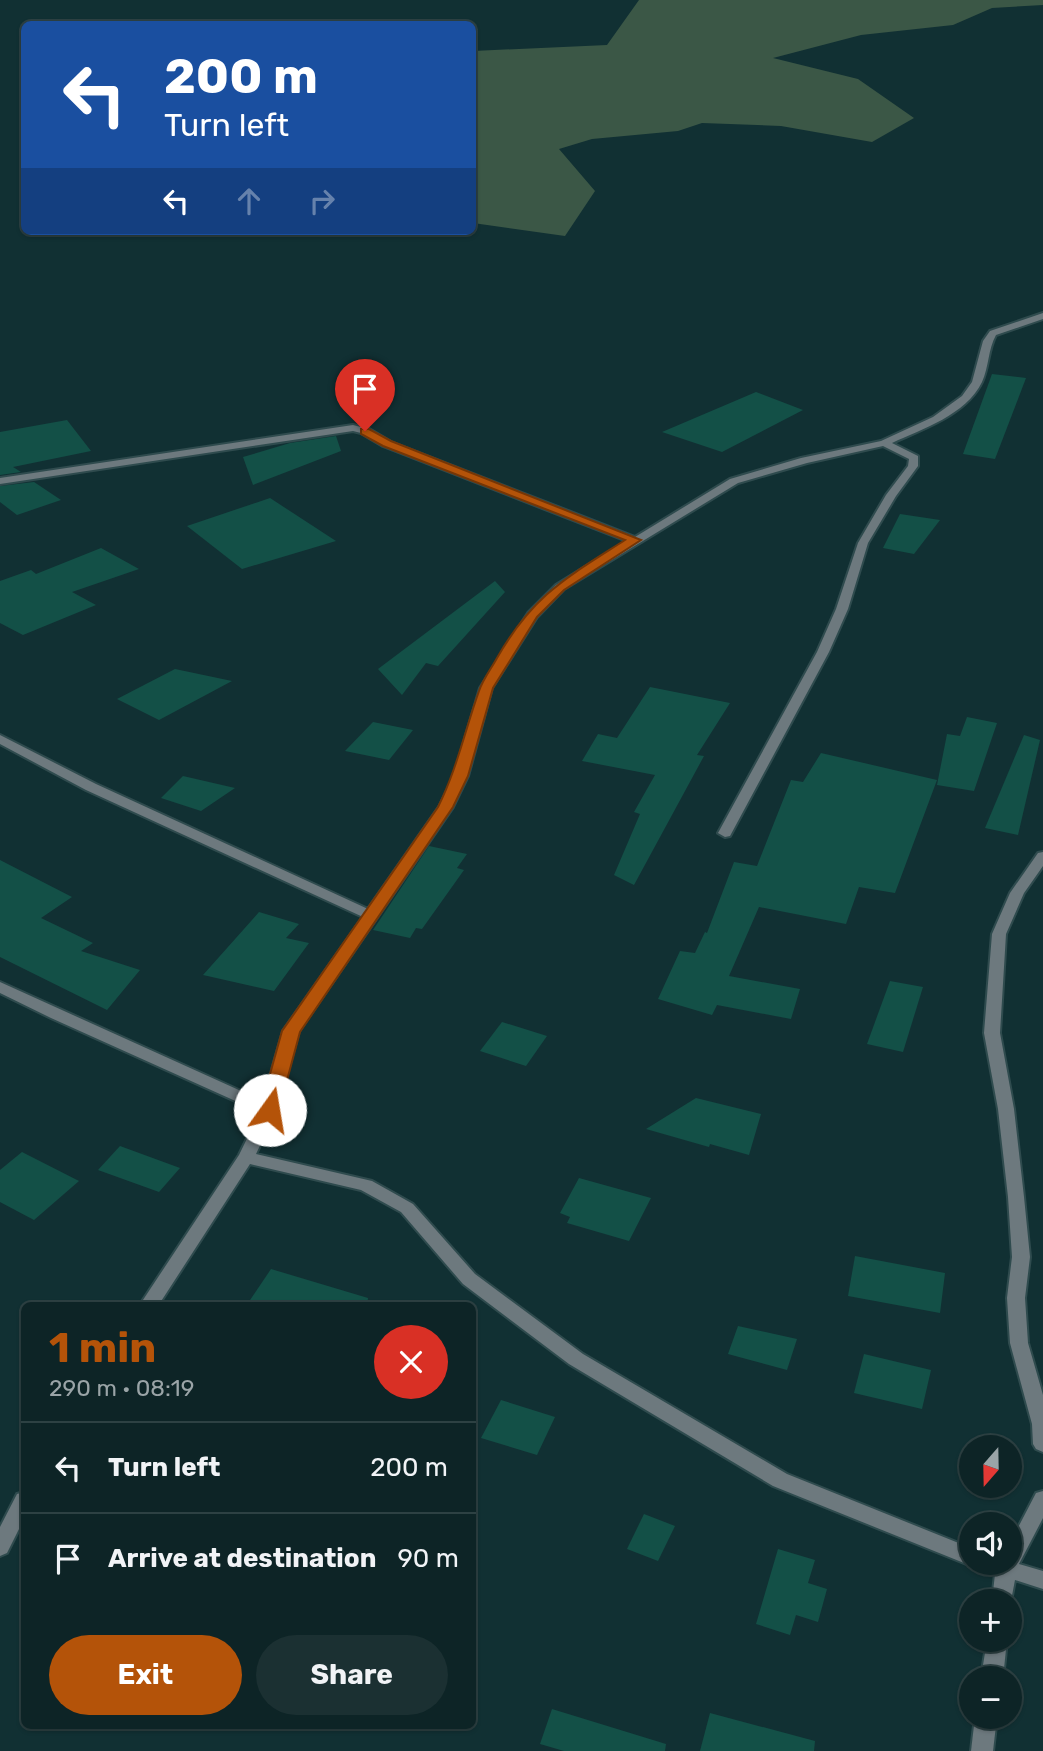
<!DOCTYPE html>
<html lang="en">
<head>
<meta charset="utf-8">
<style>
	:root { --surface:#0d2426; --page:#1b3032; --text:#f1f3f6; --muted:#9aa4a7; --line:#2d4143; --accent:#b45309 }
	body { margin:0; font-family:Rubik,sans-serif; background:var(--page); color:var(--text); height:100vh; display:flex; flex-direction:column; font-size:26px; white-space:nowrap }
	* { box-sizing:border-box; margin:0 }
	p { font-size:23px; color:var(--muted) }
	.icon { flex:none; width:38px; height:38px; fill:none; stroke:currentColor; stroke-width:2; stroke-linecap:round; stroke-linejoin:round }
	.map { position:relative; flex:1; overflow:hidden }
	.panel { position:absolute; left:21px; top:1302px; width:455px; height:427px; display:flex; flex-direction:column; background:var(--surface); border-radius:10px; box-shadow:0 2px 5px #0004,0 0 0 2px var(--line) }
	.panel>* { flex:none }
	.hud { position:absolute; left:21px; top:21px; width:455px; height:214px; border-radius:10px; box-shadow:0 2px 5px #0004,0 0 0 2px var(--line); background:#1a4fa0; color:#fff; overflow:hidden }
	.needle { width:46px; rotate:200deg }
	.tools { position:absolute; left:959px; top:1435px; display:grid; gap:14px }
	.tools a { display:grid; place-items:center; width:63px; height:63px; border-radius:50%; background:var(--surface); box-shadow:0 2px 5px #0004,0 0 0 2px var(--line); font-size:35px }
	.pin { position:absolute; display:grid; place-items:center; width:60px; height:60px; color:#fff; margin:-72px -30px; border-radius:50% 50% 50% 0; rotate:-45deg; box-shadow:0 0 7px #0007 }
	.pin .icon { rotate:45deg }
	.me { position:absolute; width:77px; margin:-38px; rotate:13deg; stroke-linejoin:round; filter:drop-shadow(0 0 5px #0008) }
	.turn { display:flex; align-items:center; gap:24px; height:147px; padding:0 28px; font-size:32px }
	.turn .icon { width:91px; height:91px; stroke-width:2.5 }
	.turn b { display:block; font-size:49px; line-height:60px }
	.lanes { display:flex; align-items:center; height:66px; padding:0 28px; background:#0003; justify-content:center; gap:35px; direction:ltr }
	.lanes .off { opacity:.35 }
	.round { display:grid; place-items:center; flex:none; width:74px; height:74px; border-radius:37px; background:var(--page) }
	.headline { display:flex; align-items:center; justify-content:space-between; height:119px; padding:0 28px }
	h1 { font-size:42px; font-weight:700; line-height:52px; color:var(--accent) }
	.button { display:flex; gap:14px; margin-top:auto; padding:14px 28px }
	.button a { flex:1; height:80px; border-radius:42px; background:var(--accent); color:#fff; font-size:28px; font-weight:700; line-height:80px; text-align:center }
	.button a+a { background:var(--page); color:var(--text) }
	ul { padding:0; list-style:none }
	li { display:flex; align-items:center; gap:21px; height:91px; padding:0 28px; border-top:2px solid var(--line) }
	li div { flex:1 }
	li b { display:block; font-size:26px }
	li em { font-style:normal }
	.map>svg:first-child { display:block }
	.green { fill:#3b5746 }
	.building { fill:#135047 }
	.lines { fill:none; stroke-linecap:round; stroke-linejoin:round }
	.minor-casing { stroke:#2f4b4e; stroke-width:4 }
	.minor { fill:#6d797e; fill-rule:evenodd }
	.route { fill:#b45309; stroke:#753606; stroke-width:2 }
</style>
</head>
<body>
<div class="map">
<svg width="1043" height="1751" viewBox="0 0 1043 1751">
	<rect width="100%" height="100%" fill="#113033"/>
	<!-- green -->
	<polygon class="green" points="639,0 1043,0 1043,5 992,8 953,25 861,35 773,58 858,79 914,118 872,142 781,126 702,123 678,131 592,139 559,149 595,191 565,236 473,223 473,51 607,45"/>
	<!-- building -->
	<g class="building">
		<polygon points="992,374 1026,378 995,459 963,454"/>
		<polygon points="756,392 803,410 722,452 662,432"/>
		<polygon points="67,420 91,451 13,467 21,472 0,475 0,432"/>
		<polygon points="336,436 341,451 253,485 243,457 290,443"/>
		<polygon points="34,482 61,500 17,515 0,502 0,486"/>
		<polygon points="270,498 336,541 242,569 187,526"/>
		<polygon points="900,514 940,520 914,554 883,548"/>
		<polygon points="101,548 139,569 72,592 96,605 23,635 0,623 0,581 31,570 36,574"/>
		<polygon points="495,581 505,592 438,666 426,663 402,695 378,669"/>
		<polygon points="175,669 232,681 159,720 117,699"/>
		<polygon points="650,687 730,703 697,755 704,756 634,885 614,875 640,814 634,812 655,775 582,761 598,734 617,738"/>
		<polygon points="967,717 997,723 974,791 937,785 947,734 960,736"/>
		<polygon points="373,722 413,730 389,760 345,751"/>
		<polygon points="1024,735 1040,740 1018,835 985,828"/>
		<polygon points="821,753 937,780 895,893 859,887 846,924 759,907 729,976 800,989 791,1019 717,1005 712,1015 658,999 680,951 695,953 705,932 707,933 734,862 757,866 791,780 803,782"/>
		<polygon points="183,776 235,788 201,811 161,798"/>
		<polygon points="429,846 467,854 457,868 464,870 422,929 416,928 410,938 373,930"/>
		<polygon points="0,860 72,897 41,918 93,943 81,951 140,970 107,1010 0,957"/>
		<polygon points="259,912 299,924 286,938 309,943 274,991 203,975"/>
		<polygon points="890,981 923,987 903,1052 867,1044"/>
		<polygon points="502,1022 547,1036 526,1066 480,1051"/>
		<polygon points="696,1098 761,1114 749,1155 710,1144 709,1147 646,1129"/>
		<polygon points="120,1146 180,1168 159,1192 98,1170"/>
		<polygon points="22,1152 79,1181 34,1220 0,1202 0,1170"/>
		<polygon points="579,1178 651,1198 629,1241 567,1223 570,1217 560,1213"/>
		<polygon points="855,1256 945,1273 940,1313 848,1296"/>
		<polygon points="271,1269 368,1298 367,1306 246,1306"/>
		<polygon points="738,1326 797,1339 787,1370 728,1354"/>
		<polygon points="864,1354 931,1370 922,1409 854,1393"/>
		<polygon points="501,1400 555,1417 537,1455 481,1438"/>
		<polygon points="644,1514 675,1526 658,1561 627,1549"/>
		<polygon points="778,1549 815,1560 808,1583 827,1589 818,1622 796,1615 790,1635 756,1624"/>
		<polygon points="552,1709 666,1744 665,1751 564,1751 540,1744"/>
		<polygon points="710,1713 815,1741 814,1751 700,1751"/>
	</g>
	<g class="lines">
		<defs>
			<g id="minor">
				<path d="M1043,313V319L996,335C988,349 989,367 982,382C966,415 922,429 892,443L918,456V466L896,496L868,543L848,609L829,652L730,836L725,837L718,833L817,652L836,609L858,543L886,495L908,466L909,459L883,446L807,463L738,483L564,589L537,617L492,688L468,776L453,807L299,1031L277,1110L256,1154L372,1181L413,1204L475,1274L583,1354L787,1474L971,1548V1563H1010V1543L1036,1493L1043,1491V1518L1019,1564L1043,1571V1589L1015,1580L1010,1606V1601H992L995,1574L980,1569L977,1563L971,1566L964,1563L773,1486L569,1364L463,1284L401,1212L361,1190L250,1164L158,1306H139L239,1155L260,1112L51,1018L0,993V982L263,1101L283,1031L363,917L86,790L0,744V735L96,784L368,909L439,807L454,776L480,688L528,613L556,585L627,541L383,446L361,433L353,431L0,484V478L353,425L369,429L391,442L635,537L730,479L801,458L881,441L933,417L962,396L972,382L983,341L990,331Z"/>
				<polygon points="1043,852 1043,866 1024,893 1006,934 1000,1033 1014,1109 1024,1197 1030,1257 1025,1298 1028,1343 1043,1395 1043,1452 1036,1449 1033,1444 1032,1424 1010,1343 1007,1298 1012,1257 1008,1197 998,1109 984,1033 992,934 1010,893 1038,853"/>
				<polygon points="24,1492 24,1519 7,1553 0,1556 0,1527 17,1494"/>
				<polygon points="987,1640 1007,1640 1003,1678 981,1678"/>
				<polygon points="975,1717 997,1717 993,1751 971,1751"/>
			</g>
		</defs>
		<!-- minor casing -->
		<use href="#minor" class="minor-casing"/>
		<!-- minor -->
		<use href="#minor" class="minor"/>
	</g>
	<!-- route -->
	<path class="route" d="M361,429H369L391,441L641,540L564,590L537,617L493,688L468,776L453,807L300,1032L279,1110L276,1114H263L260,1110L282,1031L438,807C457,769 465,730 479,691C483,679 491,669 497,658C533,595 566,578 625,540L383,446L361,434Z"/>
</svg>
<div class="tools">
<a><svg class="needle" viewBox="-14 -14 28 28"><path d="M0-13l5 13h-10z" fill="#e53935"/><path d="M0 13l5-13h-10z" fill="#9aa4a7"/></svg></a>
<a><svg class="icon" aria-label="sound" viewBox="0 0 24 24"><path d="M4 9h4l5-4v14l-5-4H4zM17 9q2 3 0 6"/></svg></a>
<a>+</a>
<a>−</a>
</div>
<div class="pin" style="left:365px;top:431px;background:#d93025"><svg class="icon" aria-label="arrive" viewBox="0 0 24 24"><path d="M6 21V4h12l-3 4 3 4H6"/></svg></div>
<svg class="me" style="left:270px;top:1110px" viewBox="-20 -20 40 40"><circle r="19" fill="#fff"/><path d="M0-13L10 11 0 6-10 11z" fill="#b45309"/></svg>
<div class="hud">
<div class="turn"><svg class="icon" aria-label="left" viewBox="0 0 24 24"><path d="M17 20v-9H6M10 6l-5 5 5 5"/></svg><div><b>200 m</b>Turn left</div></div>
<div class="lanes"><svg class="icon" aria-label="left" viewBox="0 0 24 24"><path d="M17 20v-9H6M10 6l-5 5 5 5"/></svg><svg class="icon off" aria-label="ahead" viewBox="0 0 24 24"><path d="M12 20V5M6 11l6-6 6 6"/></svg><svg class="icon off" aria-label="right" viewBox="0 0 24 24"><path d="M7 20v-9h11M14 6l5 5-5 5"/></svg></div>
</div>
<section class="panel">
<div class="headline"><div><h1>1 min</h1><p>290 m · 08:19</p></div><a class="round" style="background:#d93025;color:#fff"><svg class="icon" aria-label="close" viewBox="0 0 24 24"><path d="M6 6l12 12M18 6L6 18"/></svg></a></div>
<ul>
<li><svg class="icon" aria-label="left" viewBox="0 0 24 24"><path d="M17 20v-9H6M10 6l-5 5 5 5"/></svg><div><b>Turn left</b></div><em>200 m</em></li>
<li><svg class="icon" aria-label="arrive" viewBox="0 0 24 24"><path d="M6 21V4h12l-3 4 3 4H6"/></svg><div><b>Arrive at destination</b></div><em>90 m</em></li>
</ul>
<div class="button"><a>Exit</a><a>Share</a></div>
</section>
</div>
</body>
</html>
